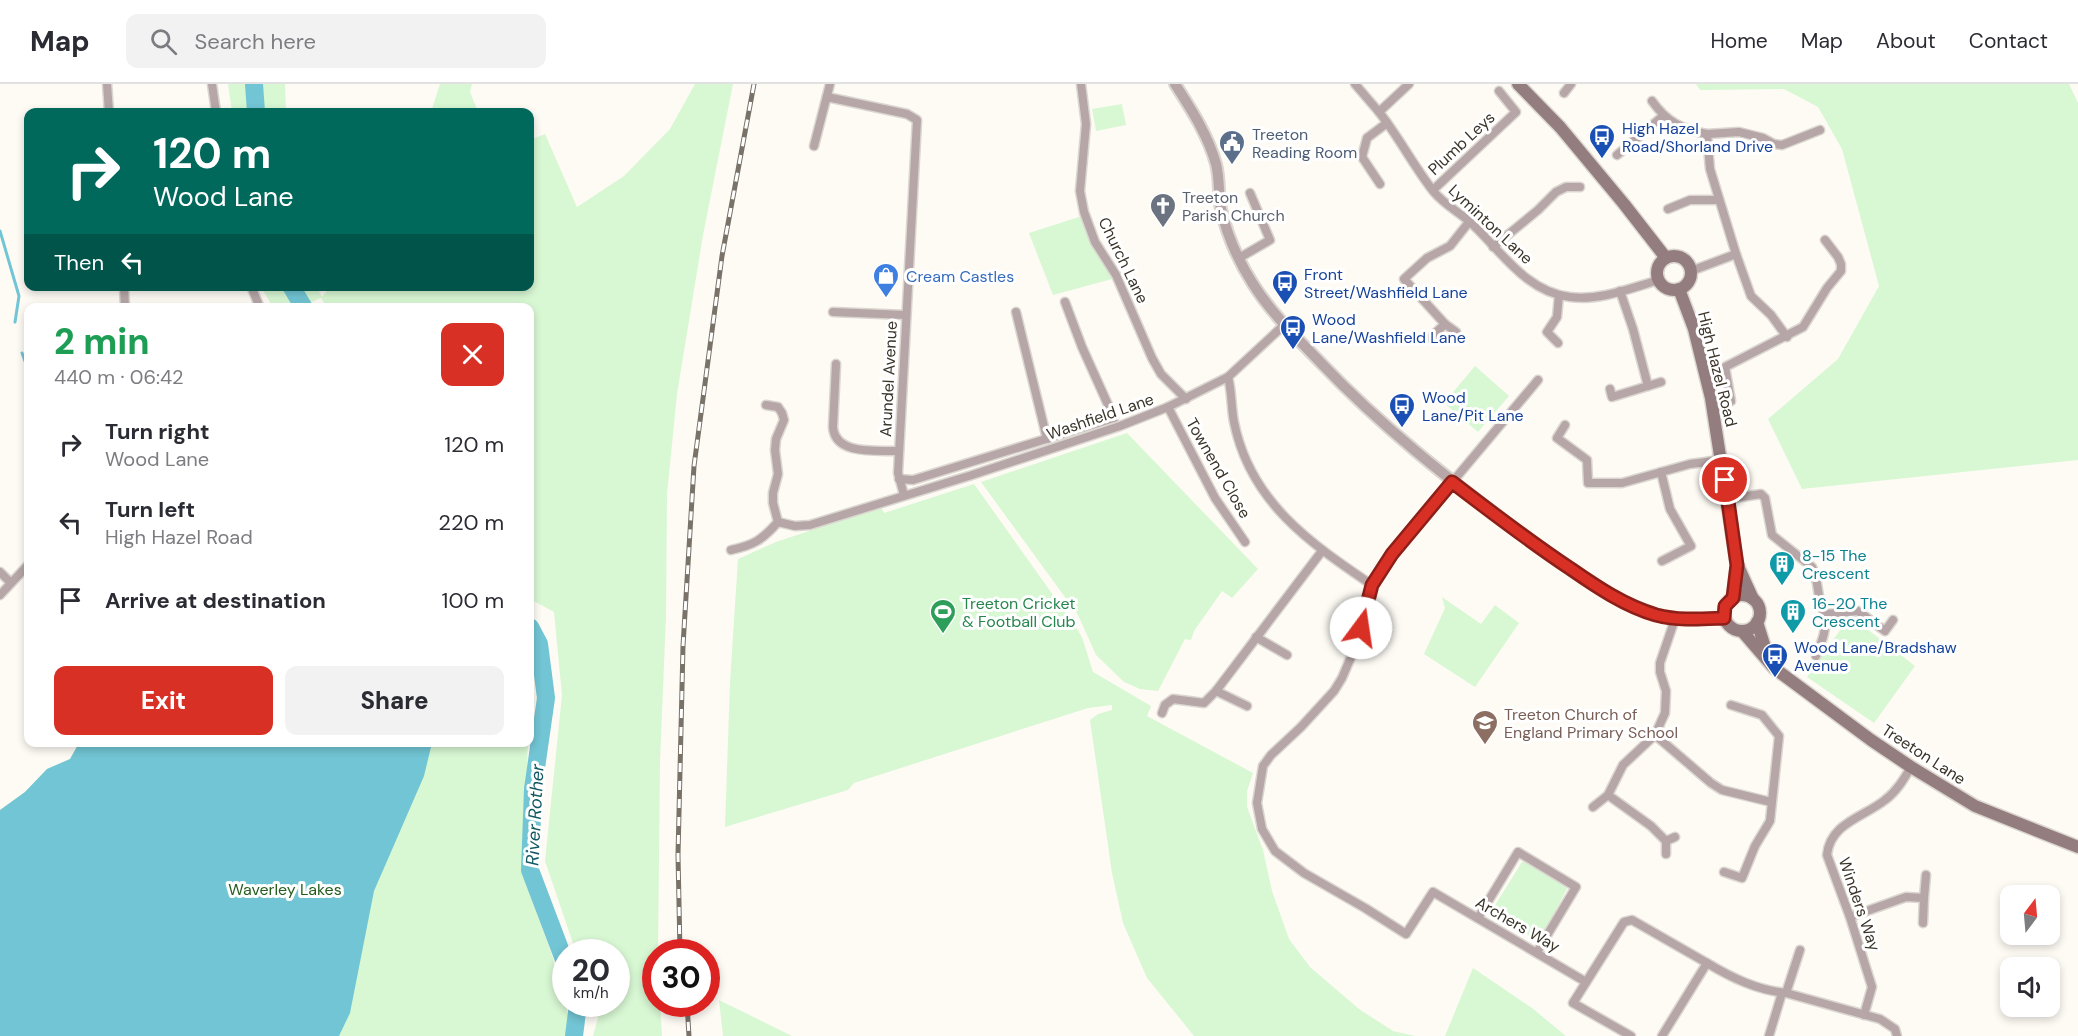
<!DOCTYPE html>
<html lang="en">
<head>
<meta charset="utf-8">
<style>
	:root { --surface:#fff; --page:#f2f2f3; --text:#2b2b33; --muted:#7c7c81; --line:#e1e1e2; --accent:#d93025 }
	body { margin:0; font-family:"DM Sans",sans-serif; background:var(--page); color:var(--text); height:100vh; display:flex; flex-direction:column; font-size:22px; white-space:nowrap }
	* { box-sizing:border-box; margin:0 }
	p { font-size:20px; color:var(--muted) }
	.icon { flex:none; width:33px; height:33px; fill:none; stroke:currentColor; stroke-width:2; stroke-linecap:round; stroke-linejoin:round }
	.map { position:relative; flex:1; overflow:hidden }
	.panel { position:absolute; left:24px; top:219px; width:510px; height:444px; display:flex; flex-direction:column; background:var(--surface); border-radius:12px; box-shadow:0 3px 9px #0003 }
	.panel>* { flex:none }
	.hud { position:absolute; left:24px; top:24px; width:510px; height:183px; border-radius:12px; box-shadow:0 3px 9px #0003; background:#00695c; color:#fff; overflow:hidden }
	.needle { width:39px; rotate:16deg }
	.buttons { position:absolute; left:2000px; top:801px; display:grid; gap:12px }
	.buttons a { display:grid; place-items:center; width:60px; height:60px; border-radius:12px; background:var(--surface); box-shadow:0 3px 9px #0003; font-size:30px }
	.speed { position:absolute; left:552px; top:855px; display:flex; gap:12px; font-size:30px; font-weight:700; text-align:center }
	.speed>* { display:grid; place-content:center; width:78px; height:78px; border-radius:50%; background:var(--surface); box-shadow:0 3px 9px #0003; line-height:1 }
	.speed small { font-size:15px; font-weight:400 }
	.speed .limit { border:9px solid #d22; background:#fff; color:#111 }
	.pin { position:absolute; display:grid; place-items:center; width:51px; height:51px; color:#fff; margin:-26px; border:3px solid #fff; border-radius:50%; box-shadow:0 2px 6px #0007 }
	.me { position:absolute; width:66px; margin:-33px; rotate:14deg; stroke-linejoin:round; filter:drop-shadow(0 0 4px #0008) }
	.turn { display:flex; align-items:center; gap:21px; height:126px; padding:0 30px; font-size:27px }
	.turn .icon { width:78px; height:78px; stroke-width:2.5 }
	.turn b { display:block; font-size:42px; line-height:51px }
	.then { display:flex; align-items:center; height:57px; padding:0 30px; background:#0003; gap:12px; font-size:22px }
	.round { display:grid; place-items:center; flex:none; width:63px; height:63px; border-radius:12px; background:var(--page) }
	.head { display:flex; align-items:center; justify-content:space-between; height:102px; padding:0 30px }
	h1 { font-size:36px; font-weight:800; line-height:45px; color:#1e9e55 }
	.cta { display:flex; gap:12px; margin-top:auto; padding:12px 30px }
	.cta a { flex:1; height:69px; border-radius:12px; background:var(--accent); color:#fff; font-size:24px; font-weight:800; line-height:69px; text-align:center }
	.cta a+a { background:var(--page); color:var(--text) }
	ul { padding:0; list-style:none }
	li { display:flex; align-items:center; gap:18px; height:78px; padding:0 30px }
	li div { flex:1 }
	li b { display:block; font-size:22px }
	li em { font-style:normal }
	header { display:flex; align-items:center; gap:36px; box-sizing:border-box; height:84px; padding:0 30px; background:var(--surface); border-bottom:2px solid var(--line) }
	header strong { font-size:28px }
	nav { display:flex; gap:33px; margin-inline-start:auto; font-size:21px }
	.search { width:420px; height:54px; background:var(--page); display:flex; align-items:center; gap:15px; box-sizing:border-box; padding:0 21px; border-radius:12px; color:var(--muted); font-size:22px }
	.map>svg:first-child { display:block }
	.green { fill:#d8f7d3 }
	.water { fill:#72c5d4 }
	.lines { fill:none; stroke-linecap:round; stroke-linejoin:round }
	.stream { stroke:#72c5d4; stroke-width:3 }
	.river { stroke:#72c5d4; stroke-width:18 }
	.minor-casing { stroke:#dbd7d0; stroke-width:11 }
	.tertiary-casing { stroke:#dbd7d0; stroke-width:14 }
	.secondary-casing { stroke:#dbd7d0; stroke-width:15 }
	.minor { stroke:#b6a6a7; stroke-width:8 }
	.tertiary { stroke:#b6a6a7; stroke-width:10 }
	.secondary { stroke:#947d7f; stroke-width:12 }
	.rail-casing { stroke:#787269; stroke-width:5 }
	.rail { stroke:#fff; stroke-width:3; stroke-dasharray:9; stroke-linecap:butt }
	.route-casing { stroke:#8d1f18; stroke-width:15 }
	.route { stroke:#d93025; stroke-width:10 }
	.labels { text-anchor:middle; stroke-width:6; stroke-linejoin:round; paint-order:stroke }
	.transit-label { font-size:16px; fill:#164399; stroke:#fff; text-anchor:start }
	.service-label { font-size:16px; fill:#4e5e75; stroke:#fff; text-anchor:start }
	.street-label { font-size:16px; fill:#3a3328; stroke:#fff }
	.worship-label { font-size:16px; fill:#5b616d; stroke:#fff; text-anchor:start }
	.shop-label { font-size:16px; fill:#366cbe; stroke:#fff; text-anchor:start }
	.culture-label { font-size:16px; fill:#0d838f; stroke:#fff; text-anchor:start }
	.leisure-label { font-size:16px; fill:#27864d; stroke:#fff; text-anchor:start }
	.education-label { font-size:16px; fill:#785e54; stroke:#fff; text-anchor:start }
	.park-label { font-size:16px; fill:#235c1c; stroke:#fff }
	.water-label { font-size:18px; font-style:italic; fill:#105863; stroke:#fff }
</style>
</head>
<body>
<header>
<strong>Map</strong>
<div class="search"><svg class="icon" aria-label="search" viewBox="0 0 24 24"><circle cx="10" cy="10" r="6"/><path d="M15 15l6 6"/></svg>Search here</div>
<nav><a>Home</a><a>Map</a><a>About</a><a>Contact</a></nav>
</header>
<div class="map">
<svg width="2078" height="952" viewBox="0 0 2078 952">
	<rect width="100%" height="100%" fill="#fefbf5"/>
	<!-- green -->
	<g class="green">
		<polygon points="228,0 285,0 286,28 232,28"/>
		<polygon points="440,0 472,0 470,8 478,28 431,28"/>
		<polygon points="695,0 733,0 703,151 677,310 667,410 666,532 660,677 658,868 656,868 656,920 660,920 662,952 593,952 598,934 593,920 616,920 616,868 576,868 545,777 562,611 554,528 530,515 530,224 327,224 321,214 300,223 273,223 261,203 317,203 322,213 330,203 530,202 530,56 545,50 577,123 624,92 670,45"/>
		<polygon points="1696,0 2069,0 2078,19 2078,376 1802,405 1768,335 1838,275 1879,202 1842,65 1818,23 1784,5 1700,6"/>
		<polygon points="1122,20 1126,41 1096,47 1092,25"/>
		<polygon points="1082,132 1091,161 1097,166 1112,195 1053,211 1029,149"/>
		<polygon points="1475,282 1509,312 1478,348 1444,319"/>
		<polygon points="1127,349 1258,485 1232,514 1222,507 1194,547 1191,556 1185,555 1158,607 1140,605 1124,598 1096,571 1078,531 981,398"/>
		<polygon points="974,400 1075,542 1082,553 1093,588 1151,622 1147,632 1253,689 1247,707 1247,723 1263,766 1272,807 1289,855 1310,883 1359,925 1393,947 1415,952 1194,952 1147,894 1123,839 1112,789 1090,636 1098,630 1112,626 1112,621 1088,624 854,699 848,706 725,743 730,598 738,475 776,458 881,423 884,429"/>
		<polygon points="1442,513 1481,540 1495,521 1519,539 1475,603 1424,570 1445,524"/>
		<polygon points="1850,532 1915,582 1874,639 1807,593"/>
		<polygon points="79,659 528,659 523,792 552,871 570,939 567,952 0,952 0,726 25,708 47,685 70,675"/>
		<polygon points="1522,778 1528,778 1565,801 1567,805 1542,852 1535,855 1493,830 1492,826"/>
		<polygon points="1473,884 1532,924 1566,952 1445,952"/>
		<polygon points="719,916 792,952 723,952"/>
	</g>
	<!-- water -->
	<polygon class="water" points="79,659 432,659 424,692 374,807 350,929 339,952 0,952 0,726 25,708 47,685 70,675"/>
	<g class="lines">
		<!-- stream -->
		<g class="stream">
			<polyline points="0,147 19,212 15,238"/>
			<polyline points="22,269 28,285"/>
		</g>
		<!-- river -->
		<g class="river">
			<polyline points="254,0 256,28"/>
			<polyline points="291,202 304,224"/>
			<polyline points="530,543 539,560 546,614 533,705 530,786 566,881"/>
			<polyline points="574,952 578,920"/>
		</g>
		<defs>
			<g id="minor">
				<polyline points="107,0 109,28"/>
				<polyline points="212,0 216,28"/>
				<polyline points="1081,0 1086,40 1080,107 1084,128 1095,158 1116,191 1152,274 1161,290 1186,315"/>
				<polyline points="1355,0 1379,28"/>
				<path d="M1409,0L1379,28C1399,53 1414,83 1434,108C1444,120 1457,127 1469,137C1499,164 1525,208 1570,213C1600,217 1631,204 1659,196"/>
				<polyline points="1564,9 1571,0"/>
				<polyline points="827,13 907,30 917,36 898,389 904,411"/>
				<path d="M1652,17C1667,38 1681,45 1707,50L1710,85L1736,170"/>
				<polyline points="1707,50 1739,48 1763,54 1774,60 1782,61 1820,46"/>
				<polyline points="814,62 830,0"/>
				<polyline points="1617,71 1663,32"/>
				<polyline points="1380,100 1362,73 1367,54 1387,39"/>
				<polyline points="1433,106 1516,28 1499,7"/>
				<polyline points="1668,125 1690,116 1719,116"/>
				<polyline points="1493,163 1538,126 1556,108 1566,103 1580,103"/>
				<polyline points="1239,174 1270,156 1250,109"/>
				<polyline points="1691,187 1736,170 1751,212 1771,231 1787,253"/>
				<polyline points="124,202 125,224"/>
				<polyline points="251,202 260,224"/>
				<polyline points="833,228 906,231"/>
				<polyline points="1016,228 1047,355"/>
				<polyline points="1445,240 1456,248"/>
				<polyline points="1430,254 1445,240 1404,195 1427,174 1450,162 1469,138"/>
				<polyline points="1558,259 1547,248 1557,233 1559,211"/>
				<path d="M836,280L833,343C835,372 878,366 899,367"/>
				<path d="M1228,293C1232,308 1231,323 1234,338C1250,418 1310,459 1372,501"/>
				<polyline points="1538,296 1392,470 1372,501 1357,559 1342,594 1334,607 1301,643 1271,671 1263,682 1257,719 1262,745 1275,767 1304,789 1365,824 1406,850 1433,808 1586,898"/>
				<polyline points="1648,302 1661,298"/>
				<polyline points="1610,305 1612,313 1648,302 1633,245 1620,207"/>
				<polyline points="1731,317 1725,283 1803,243 1827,204 1841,187 1841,180 1838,173 1825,156"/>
				<polyline points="766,321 778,323 782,329 784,336 776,355 775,366 778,390 773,409 773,419 778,438"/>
				<polyline points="1168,323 1215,414 1245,458"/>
				<polyline points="1565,341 1557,354 1587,376 1588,399 1622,399 1690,380 1722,376"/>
				<polyline points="1661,388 1670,425 1691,462 1662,477"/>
				<polyline points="899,395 913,396 1114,334 1082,263 1065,218"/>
				<path d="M1728,415L1761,410L1765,414L1772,451L1812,483C1820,498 1816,516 1825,530L1858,527L1885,547L1893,536"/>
				<path d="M731,466C754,461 762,456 778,438L795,442L810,441L972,391L1120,342L1168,323L1228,293L1284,241"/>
				<polyline points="0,488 11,499"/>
				<polyline points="0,511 28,481"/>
				<polyline points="1256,553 1287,571"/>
				<path d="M1816,572C1822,557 1827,546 1825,530"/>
				<polyline points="1216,607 1247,622"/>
				<polyline points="1162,629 1165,621 1173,615 1204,619 1216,607 1322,467"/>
				<polyline points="1655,651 1711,699 1722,706 1771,718"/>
				<polyline points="1593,723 1608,711"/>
				<polyline points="1675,753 1666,757 1651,742 1608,711 1623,681 1655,651 1665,629 1666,607 1660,588 1660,579 1675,535"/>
				<polyline points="1666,757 1666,770"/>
				<polyline points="1724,788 1742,794 1755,762 1770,737 1779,652 1762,631 1731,621"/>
				<polyline points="1924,814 1926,791"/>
				<polyline points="1850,833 1906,813 1924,814 1923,839"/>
				<polyline points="1478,834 1518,768 1576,803 1537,868"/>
				<path d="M1707,879C1732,894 1757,906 1786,909L1880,935L1895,945L1897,952"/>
				<polyline points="1786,909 1800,866"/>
				<path d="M1864,931L1872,903L1850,833L1827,771C1830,739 1864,733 1885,716C1897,707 1904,695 1911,683"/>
				<polyline points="1631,952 1573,919 1624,838 1632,836 1707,879 1662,952"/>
				<polyline points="1769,952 1782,909"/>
			</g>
			<path id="tertiary" d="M1175,0C1191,25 1208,51 1216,80C1220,95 1218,111 1221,125C1227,151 1239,178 1253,200C1272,230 1297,254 1321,279C1381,342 1448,395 1518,447C1560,478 1602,513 1653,529C1676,537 1700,536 1724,534"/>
			<g id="secondary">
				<polyline points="1518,0 1560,43 1624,120 1666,174"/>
				<circle cx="1674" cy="189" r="17"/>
				<polyline points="1679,205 1694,245 1711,314 1737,481 1733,514"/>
				<polyline points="1738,482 1753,515"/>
				<circle cx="1742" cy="529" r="18"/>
				<polyline points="1757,538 1768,573"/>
				<polyline points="1742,547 1774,584 1871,656 1911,683 1975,722 2078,763"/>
			</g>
		</defs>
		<!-- minor casing -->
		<use href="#minor" class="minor-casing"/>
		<!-- tertiary casing -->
		<use href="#tertiary" class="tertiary-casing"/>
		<!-- secondary casing -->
		<use href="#secondary" class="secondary-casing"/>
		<!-- minor -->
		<use href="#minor" class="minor"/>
		<!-- tertiary -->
		<use href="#tertiary" class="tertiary"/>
		<!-- secondary -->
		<use href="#secondary" class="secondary"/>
		<defs>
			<g id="rail">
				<polyline points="680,868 678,771 683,562 694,382 722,172 754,0"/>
				<polyline points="687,920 689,952"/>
			</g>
		</defs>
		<!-- rail casing -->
		<use href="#rail" class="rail-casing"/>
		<!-- rail -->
		<use href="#rail" class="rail"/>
	</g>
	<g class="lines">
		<defs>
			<path id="route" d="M1361,544L1372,501L1392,470L1452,398C1491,428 1530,458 1571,485C1597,503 1625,522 1656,531C1679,537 1701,535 1724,534L1725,522L1733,514L1737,481L1725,396"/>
		</defs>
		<!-- route casing -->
		<use href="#route" class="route-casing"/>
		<!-- route -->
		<use href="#route" class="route"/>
	</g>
	<!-- icons -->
	<defs>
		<symbol id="bus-pin" viewBox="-11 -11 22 30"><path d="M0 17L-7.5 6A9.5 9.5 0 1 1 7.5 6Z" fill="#1a4fb4" stroke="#fff"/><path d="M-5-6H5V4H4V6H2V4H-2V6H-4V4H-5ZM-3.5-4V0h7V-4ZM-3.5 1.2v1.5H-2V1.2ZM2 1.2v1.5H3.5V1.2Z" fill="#fff"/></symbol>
		<symbol id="civic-pin" viewBox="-11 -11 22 30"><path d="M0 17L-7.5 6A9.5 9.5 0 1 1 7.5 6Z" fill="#5c6f8a" stroke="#fff"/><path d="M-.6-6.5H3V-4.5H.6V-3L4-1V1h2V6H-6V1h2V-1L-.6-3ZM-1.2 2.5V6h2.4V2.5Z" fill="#fff"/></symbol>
		<symbol id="church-pin" viewBox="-11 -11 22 30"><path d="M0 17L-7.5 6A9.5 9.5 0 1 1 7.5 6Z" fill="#6b7280" stroke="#fff"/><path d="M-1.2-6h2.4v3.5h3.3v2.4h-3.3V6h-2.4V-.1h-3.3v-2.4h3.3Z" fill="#fff"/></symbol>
		<symbol id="shop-pin" viewBox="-11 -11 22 30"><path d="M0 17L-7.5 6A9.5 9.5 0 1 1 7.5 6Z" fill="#3f7fe0" stroke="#fff"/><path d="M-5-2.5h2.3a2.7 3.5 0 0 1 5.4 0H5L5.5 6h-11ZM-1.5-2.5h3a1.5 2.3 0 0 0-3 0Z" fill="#fff"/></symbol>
		<symbol id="building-pin" viewBox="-11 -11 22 30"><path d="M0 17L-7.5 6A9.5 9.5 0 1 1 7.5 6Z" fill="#0f9aa8" stroke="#fff"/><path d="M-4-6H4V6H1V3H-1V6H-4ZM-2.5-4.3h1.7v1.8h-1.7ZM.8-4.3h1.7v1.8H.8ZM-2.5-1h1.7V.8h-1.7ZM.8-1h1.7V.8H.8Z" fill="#fff"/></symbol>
		<symbol id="stadium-pin" viewBox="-11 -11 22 30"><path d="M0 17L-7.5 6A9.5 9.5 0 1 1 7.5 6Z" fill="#2e9e5b" stroke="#fff"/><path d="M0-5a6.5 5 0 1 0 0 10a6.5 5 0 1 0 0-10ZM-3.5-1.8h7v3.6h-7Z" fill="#fff"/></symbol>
		<symbol id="school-pin" viewBox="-11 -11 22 30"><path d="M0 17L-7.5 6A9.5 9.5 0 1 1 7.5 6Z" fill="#8d6e63" stroke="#fff"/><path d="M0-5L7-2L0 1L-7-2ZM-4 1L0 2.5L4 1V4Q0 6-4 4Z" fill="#fff"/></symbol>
	</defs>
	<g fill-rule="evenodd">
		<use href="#bus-pin" x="1587" y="38" width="30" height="40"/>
		<use href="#civic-pin" x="1217" y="44" width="30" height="40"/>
		<use href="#church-pin" x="1148" y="107" width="30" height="40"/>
		<use href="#shop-pin" x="871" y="177" width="30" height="40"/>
		<use href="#bus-pin" x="1270" y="184" width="30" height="40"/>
		<use href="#bus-pin" x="1278" y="229" width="30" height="40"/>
		<use href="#bus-pin" x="1387" y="307" width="30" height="40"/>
		<use href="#building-pin" x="1767" y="465" width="30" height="40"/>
		<use href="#stadium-pin" x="928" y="513" width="30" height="40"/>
		<use href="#building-pin" x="1778" y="513" width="30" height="40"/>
		<use href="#bus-pin" x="1760" y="557" width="30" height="40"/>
		<use href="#school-pin" x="1470" y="624" width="30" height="40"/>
	</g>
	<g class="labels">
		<!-- transit labels -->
		<g class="transit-label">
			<text x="1622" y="50">High Hazel<tspan x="1622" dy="18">Road/Shorland Drive</tspan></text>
			<text x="1304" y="196">Front<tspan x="1304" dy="18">Street/Washfield Lane</tspan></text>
			<text x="1312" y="241">Wood<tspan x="1312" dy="18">Lane/Washfield Lane</tspan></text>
			<text x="1422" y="319">Wood<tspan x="1422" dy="18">Lane/Pit Lane</tspan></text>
			<text x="1794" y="569">Wood Lane/Bradshaw<tspan x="1794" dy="18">Avenue</tspan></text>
		</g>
		<!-- service labels -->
		<g class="service-label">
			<text x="1252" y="56">Treeton<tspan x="1252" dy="18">Reading Room</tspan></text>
		</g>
		<!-- street labels -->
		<g class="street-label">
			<text transform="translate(1461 59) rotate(-43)" y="6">Plumb Leys</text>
			<text transform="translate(1491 140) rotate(43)" y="6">Lyminton Lane</text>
			<text transform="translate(1124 176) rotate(64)" y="6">Church Lane</text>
			<text transform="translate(1718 285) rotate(76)" y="6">High Hazel Road</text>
			<text transform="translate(888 295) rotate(-87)" y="6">Arundel Avenue</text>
			<text transform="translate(1100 332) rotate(-19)" y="6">Washfield Lane</text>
			<text transform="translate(1219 384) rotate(60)" y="6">Townend Close</text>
			<text transform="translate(1924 670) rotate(33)" y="6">Treeton Lane</text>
			<text transform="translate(1860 820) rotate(71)" y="6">Winders Way</text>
			<text transform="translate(1518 840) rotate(30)" y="6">Archers Way</text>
		</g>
		<!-- worship labels -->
		<g class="worship-label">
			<text x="1182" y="119">Treeton<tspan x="1182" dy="18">Parish Church</tspan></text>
		</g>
		<!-- shop labels -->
		<g class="shop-label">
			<text x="906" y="198">Cream Castles</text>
		</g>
		<!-- culture labels -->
		<g class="culture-label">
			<text x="1802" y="477">8-15 The<tspan x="1802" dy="18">Crescent</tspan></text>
			<text x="1812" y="525">16-20 The<tspan x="1812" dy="18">Crescent</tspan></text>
		</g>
		<!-- leisure labels -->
		<g class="leisure-label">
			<text x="962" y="525">Treeton Cricket<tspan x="962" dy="18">&amp; Football Club</tspan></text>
		</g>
		<!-- education labels -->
		<g class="education-label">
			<text x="1504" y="636">Treeton Church of<tspan x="1504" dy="18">England Primary School</tspan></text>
		</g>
		<!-- park labels -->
		<g class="park-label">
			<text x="285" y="811">Waverley Lakes</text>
		</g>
		<!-- water labels -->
		<g class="water-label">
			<text transform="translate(535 731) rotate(-87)" y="6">River Rother</text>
		</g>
	</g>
</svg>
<div class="buttons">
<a><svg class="needle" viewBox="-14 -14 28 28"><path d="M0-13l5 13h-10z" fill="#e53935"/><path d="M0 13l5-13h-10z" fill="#7c7c81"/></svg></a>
<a><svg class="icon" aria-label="sound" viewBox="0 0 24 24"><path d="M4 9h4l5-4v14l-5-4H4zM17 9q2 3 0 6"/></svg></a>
</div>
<div class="speed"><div>20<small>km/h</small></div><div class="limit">30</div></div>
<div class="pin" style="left:1725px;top:396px;background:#d93025"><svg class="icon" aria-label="arrive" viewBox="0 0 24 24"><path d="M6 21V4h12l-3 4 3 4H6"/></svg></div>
<svg class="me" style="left:1361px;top:544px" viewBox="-20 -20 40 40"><circle r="19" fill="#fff"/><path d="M0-13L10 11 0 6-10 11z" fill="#d93025"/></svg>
<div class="hud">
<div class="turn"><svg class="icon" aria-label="right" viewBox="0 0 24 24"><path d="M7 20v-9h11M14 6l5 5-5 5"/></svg><div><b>120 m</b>Wood Lane</div></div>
<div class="then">Then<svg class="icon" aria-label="left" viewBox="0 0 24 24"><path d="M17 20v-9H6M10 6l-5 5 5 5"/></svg></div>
</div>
<section class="panel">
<div class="head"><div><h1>2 min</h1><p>440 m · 06:42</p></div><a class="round" style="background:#d93025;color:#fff"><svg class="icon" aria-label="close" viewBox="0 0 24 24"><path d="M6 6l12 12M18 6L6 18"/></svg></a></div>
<ul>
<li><svg class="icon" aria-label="right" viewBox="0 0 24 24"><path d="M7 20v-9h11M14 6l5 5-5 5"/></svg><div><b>Turn right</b><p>Wood Lane</p></div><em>120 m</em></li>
<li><svg class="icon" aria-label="left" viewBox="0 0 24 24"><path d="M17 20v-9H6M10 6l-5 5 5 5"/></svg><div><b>Turn left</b><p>High Hazel Road</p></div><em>220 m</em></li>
<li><svg class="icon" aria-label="arrive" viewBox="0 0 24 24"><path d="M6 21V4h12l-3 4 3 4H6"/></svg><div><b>Arrive at destination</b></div><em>100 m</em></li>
</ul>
<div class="cta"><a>Exit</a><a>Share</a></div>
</section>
</div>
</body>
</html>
